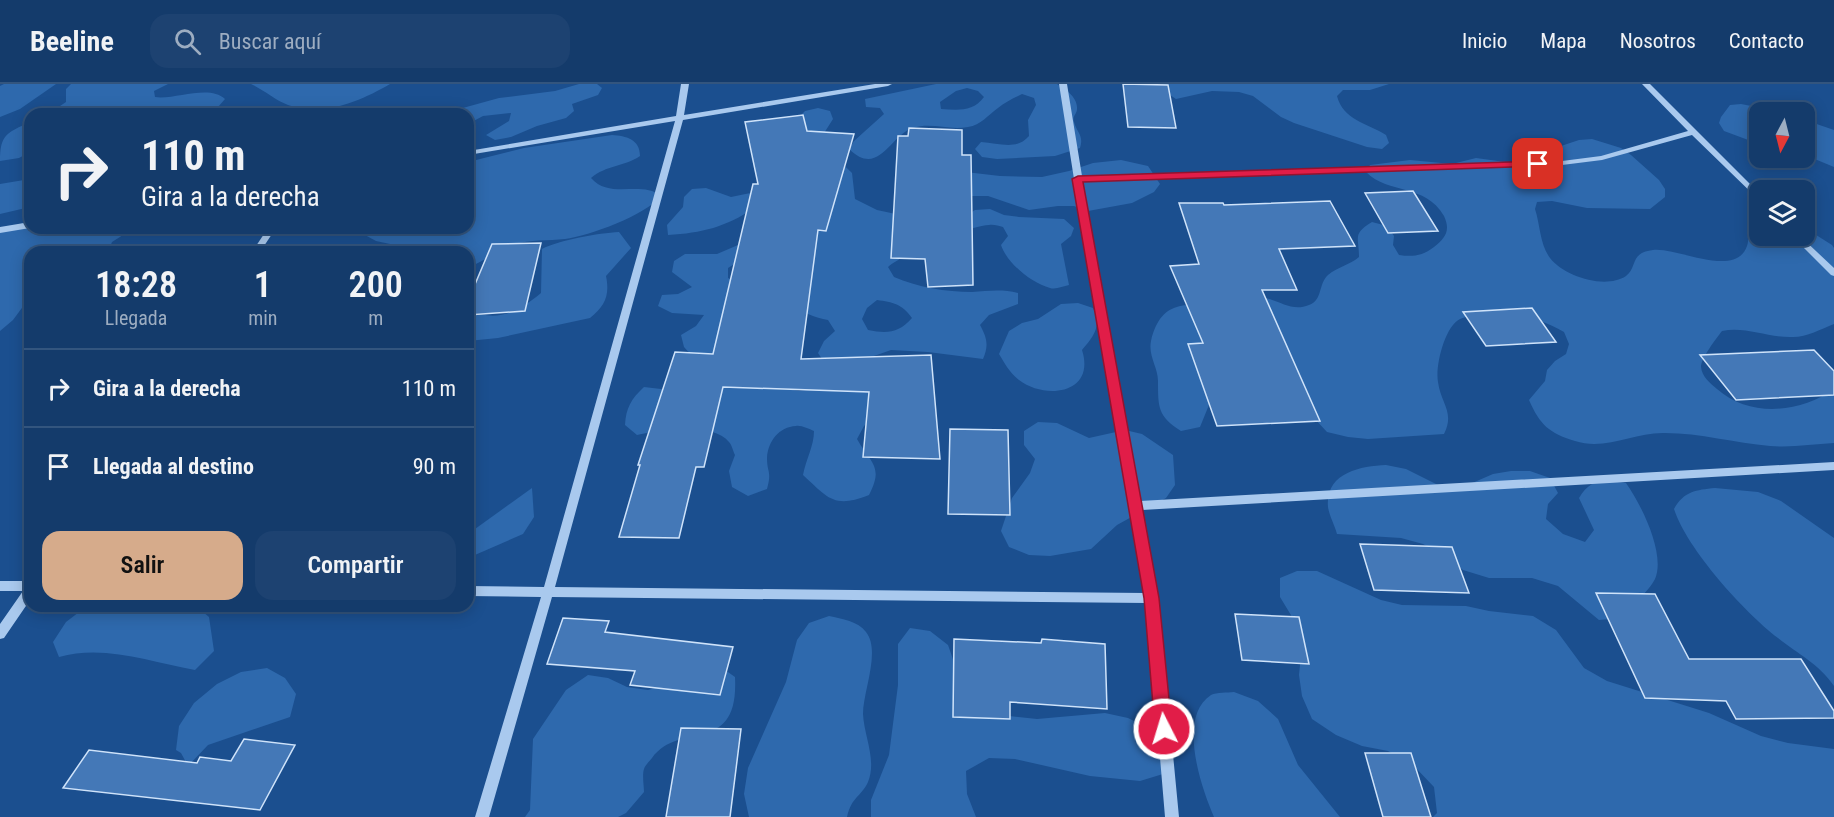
<!DOCTYPE html>
<html lang="es">
<head>
<meta charset="utf-8">
<style>
	:root { --surface:#143b6b; --page:#1d4271; --text:#f1f3f6; --muted:#9dadc1; --line:#33557e; --accent:#d6ab8b }
	body { margin:0; font-family:"Roboto Condensed",sans-serif; background:var(--page); color:var(--text); height:100vh; display:flex; flex-direction:column; font-size:22px; white-space:nowrap }
	* { box-sizing:border-box; margin:0 }
	p { font-size:20px; color:var(--muted) }
	.icon { flex:none; width:33px; height:33px; fill:none; stroke:currentColor; stroke-width:2; stroke-linecap:round; stroke-linejoin:round }
	.map { position:relative; flex:1; overflow:hidden }
	.sheet { position:absolute; left:24px; top:162px; width:450px; height:366px; display:flex; flex-direction:column; background:var(--surface); border-radius:18px; box-shadow:0 3px 15px #0003,0 0 0 2px var(--line) }
	.sheet>* { flex:none }
	.banner { position:absolute; left:24px; top:24px; width:450px; height:126px; border-radius:18px; box-shadow:0 3px 15px #0003,0 0 0 2px var(--line); background:#143b6b; color:var(--text); overflow:hidden }
	.needle { width:39px; rotate:187deg }
	.controls { position:absolute; left:1749px; top:18px; display:grid; gap:12px }
	.controls a { display:grid; place-items:center; width:66px; height:66px; border-radius:12px; background:var(--surface); box-shadow:0 3px 15px #0003,0 0 0 2px var(--line); font-size:30px }
	.pin { position:absolute; display:grid; place-items:center; width:51px; height:51px; color:#fff; margin:-26px; border-radius:12px; box-shadow:0 3px 9px #0006 }
	.me { position:absolute; width:66px; margin:-33px; rotate:355deg; stroke-linejoin:round; filter:drop-shadow(0 0 4px #0008) }
	.turn { display:flex; align-items:center; gap:21px; height:126px; padding:0 18px; font-size:27px }
	.turn .icon { width:78px; height:78px; stroke-width:2.5 }
	.turn b { display:block; font-size:42px; line-height:51px }
	.eta { display:flex; justify-content:space-evenly; align-items:center; height:102px; text-align:center }
	.eta b { font-size:36px; font-weight:600; line-height:42px }
	.primary-button { display:flex; gap:12px; margin-top:auto; padding:12px 18px }
	.primary-button a { flex:1; height:69px; border-radius:18px; background:var(--accent); color:#111; font-size:24px; font-weight:600; line-height:69px; text-align:center }
	.primary-button a+a { background:var(--page); color:var(--text) }
	ul { padding:0; list-style:none }
	li { display:flex; align-items:center; gap:18px; height:78px; padding:0 18px; border-top:2px solid var(--line) }
	li div { flex:1 }
	li b { display:block; font-size:22px }
	li em { font-style:normal }
	header { display:flex; align-items:center; gap:36px; box-sizing:border-box; height:84px; padding:0 30px; background:var(--surface); border-bottom:2px solid var(--line) }
	header strong { font-size:28px }
	nav { display:flex; gap:33px; margin-inline-start:auto; font-size:21px }
	.search { width:420px; height:54px; background:var(--page); display:flex; align-items:center; gap:15px; box-sizing:border-box; padding:0 21px; border-radius:18px; color:var(--muted); font-size:22px }
	.map>svg:first-child { display:block }
	.green { fill:#2e69ad; fill-rule:evenodd }
	.building { fill:#4478b7; stroke:#cfe3fa; stroke-width:1.5 }
	.lines { fill:none; stroke-linecap:round; stroke-linejoin:round }
	.minor { fill:#a9c9ee; fill-rule:evenodd }
	.route { fill:#e11d48; stroke:#92132f; stroke-width:1.5 }
</style>
</head>
<body>
<header>
<strong>Beeline</strong>
<div class="search"><svg class="icon" aria-label="search" viewBox="0 0 24 24"><circle cx="10" cy="10" r="6"/><path d="M15 15l6 6"/></svg>Buscar aquí</div>
<nav><a>Inicio</a><a>Mapa</a><a>Nosotros</a><a>Contacto</a></nav>
</header>
<div class="map">
<svg width="1834" height="733" viewBox="0 0 1834 733">
	<rect width="100%" height="100%" fill="#1b4f8f"/>
	<!-- green -->
	<g class="green">
		<polygon points="4,0 56,0 20,25 0,33 0,2"/>
		<path d="M71,0H168L154,7L155,13C175,16 209,0 225,15L218,23L200,30H48L66,18V5Z"/>
		<path d="M251,0H390C361,17 322,34 288,21C275,16 264,6 251,0Z"/>
		<polygon points="579,0 597,0 602,4 598,11 572,20 574,27 566,34 537,42 511,53 495,56 486,51 509,37 511,29 483,32 468,40 468,30 441,30 499,14 555,7"/>
		<path d="M936,0H1057C1065,5 1078,13 1077,25C1077,30 1072,32 1074,38C1077,49 1084,51 1080,64L1055,72L997,75L982,73L975,65L981,58C999,59 1016,67 1029,52L1028,36L1036,21L1034,14L1022,10C1014,14 1005,18 998,24C988,31 981,41 968,43C949,47 932,38 913,44C890,51 879,94 849,65L854,57L884,30L880,24L866,23L865,15ZM967,4L978,7L984,13C973,28 958,26 941,25L940,18L956,7Z"/>
		<path d="M1162,0H1389L1370,6H1343L1337,12C1343,36 1367,39 1386,51L1389,59L1382,65L1367,63L1294,39L1281,33L1253,12L1239,8L1212,7L1176,15L1167,9Z"/>
		<polygon points="1741,20 1782,28 1760,28 1759,60 1724,47 1719,39 1721,33 1730,21"/>
		<path d="M818,24L830,27L833,35L819,57L852,89L855,115L877,126L905,132L964,133L975,126L990,125L1004,131L1019,133L1064,135L1074,144L1071,152L1061,160L1069,201C1063,202 1056,206 1050,204C1031,199 1007,179 1001,161L1008,152L1003,143C999,142 993,140 989,141C968,142 904,169 888,183L894,193C917,203 946,208 972,208C988,207 1002,205 1018,209V220L989,231L980,241C987,254 989,261 983,275L928,268L891,266L874,272L860,282L826,281L818,269L824,257L835,247L828,236C792,230 767,199 741,176L728,184V194L740,200L793,264L693,273L684,263L681,251L696,242L704,231L672,229L658,222L662,211L678,210L692,203L672,188L674,177L685,170H717L745,158L754,124C726,143 702,149 668,151L667,141L683,123L684,113L692,105L706,104L731,113L760,107L798,34L805,27ZM877,216C893,218 902,220 912,234C899,249 887,250 868,246L862,235L867,224Z"/>
		<polygon points="1805,36 1834,46 1834,83 1805,71"/>
		<path d="M30,38V68L19,74L0,77C0,50 7,49 30,38Z"/>
		<path d="M612,51C626,52 640,55 640,72C624,83 606,81 591,94C610,116 641,96 661,112C646,131 589,152 565,155C548,157 530,155 514,161C498,167 483,177 468,184V168H385L390,160L376,157L365,151L363,144H468V78L524,64Z"/>
		<path d="M1592,55L1621,64L1631,71L1659,96L1665,105V113L1650,125L1587,124L1552,117L1537,118L1535,125C1540,140 1540,161 1550,174C1564,192 1605,206 1626,192C1638,183 1629,169 1653,166C1677,163 1736,195 1747,162C1749,157 1748,149 1749,143L1755,137H1759L1760,152H1804L1805,144L1832,161L1834,164V240C1821,245 1807,253 1793,253C1768,254 1746,242 1722,247C1716,255 1701,274 1701,283C1702,293 1710,299 1717,305C1750,334 1800,329 1834,305V359C1812,360 1792,364 1770,362C1735,359 1700,349 1665,349C1634,348 1606,367 1575,357C1549,349 1540,341 1529,316L1545,297L1547,286L1555,277L1566,270L1569,260L1564,248C1534,231 1521,232 1488,231C1479,231 1469,231 1460,235C1445,242 1435,282 1438,298C1441,320 1455,328 1444,350L1368,355L1348,353L1327,348L1314,334L1211,316L1200,343L1181,347C1158,332 1158,324 1158,297C1158,283 1148,272 1151,257C1162,211 1191,223 1224,219C1236,218 1253,212 1265,214C1281,217 1292,228 1309,221C1323,216 1318,200 1328,191C1337,183 1350,181 1359,173C1359,153 1352,150 1372,138L1387,142L1394,152L1393,161L1399,171C1413,173 1422,172 1434,163C1445,154 1451,147 1444,132C1425,99 1389,111 1366,88L1370,81L1410,76L1452,80L1476,74L1520,80L1544,75L1558,63L1579,56Z"/>
		<polygon points="1121,76 1148,82 1160,100 1154,108 1132,119 1088,127 1074,122 1058,122 1029,126 988,112 941,112 957,87 1000,92 1042,93 1069,87 1093,79"/>
		<polygon points="30,95 30,123 0,130 0,100"/>
		<polygon points="30,137 30,144 134,144 112,158 108,168 30,168 30,213 13,236 0,247 0,146"/>
		<path d="M619,148L631,164L606,192C610,211 605,222 590,234L498,254L468,257V226C498,239 518,228 541,209L542,165C559,156 599,149 619,148Z"/>
		<path d="M1078,219L1093,224C1102,242 1094,252 1082,266C1096,310 1045,316 1019,296C1010,289 1005,280 999,270L1009,247L1022,239L1038,235L1061,220Z"/>
		<path d="M871,298L876,330L864,342L857,355C871,380 884,382 869,411C834,425 828,414 803,391C806,375 814,362 814,347C809,345 801,341 796,342C779,343 768,357 767,374C767,389 772,387 767,405L748,412L732,403L729,387L735,371C733,367 732,361 729,358C713,338 659,346 637,351L625,341C626,324 631,315 644,303L678,307L716,300L764,301L799,307Z"/>
		<polygon points="1038,338 1057,339 1089,354 1125,346 1142,350 1173,371 1175,401 1166,414 1117,441 1091,465 1050,472 1029,471 1009,463 1001,447 1012,414 1030,389 1035,375 1024,361 1024,347"/>
		<path d="M1386,381L1406,385L1446,405L1463,403L1493,390L1511,387H1530L1550,394L1558,409L1548,420L1546,435L1563,450L1585,458L1594,446L1579,414C1592,393 1603,397 1626,399C1641,420 1666,470 1655,495C1649,507 1630,524 1621,534L1599,536L1558,502L1532,494H1489L1463,486L1445,472L1423,460L1401,454L1337,450C1335,442 1329,431 1328,423C1325,389 1360,382 1386,381Z"/>
		<polygon points="532,404 534,433 523,450 468,474 468,450"/>
		<path d="M1715,404L1758,408L1781,417L1834,454V602C1819,580 1798,570 1778,554C1744,528 1687,465 1674,425C1684,407 1696,406 1715,404Z"/>
		<polygon points="1297,487 1317,487 1381,516 1402,521 1466,522 1489,527 1533,532 1556,546 1584,584 1607,597 1709,629 1761,652 1788,659 1834,665 1834,733 1433,733 1437,729 1434,703 1413,681 1388,667 1362,662 1336,651 1312,635 1302,612 1299,591 1303,551 1280,513 1280,494"/>
		<path d="M87,522L104,528L196,522L209,533L214,567L195,586C151,578 104,560 59,573L53,558L66,538Z"/>
		<path d="M829,532C842,535 858,537 866,548C881,567 863,607 863,630C864,652 877,676 868,698C861,713 852,712 847,733H749L744,710L748,684L786,598L797,556L809,539Z"/>
		<polygon points="910,544 930,547 948,561 955,581 991,630 1037,635 1105,629 1128,634 1150,645 1163,666 1163,690 1140,697 1090,692 1015,675 989,674 966,687 967,710 976,733 871,733 871,716 889,671 898,601 898,560"/>
		<path d="M718,581L735,593C739,673 681,635 652,674C650,677 645,681 644,685C642,691 644,702 644,708L626,729L618,733H525L530,726L533,655L566,606L588,591L608,594L627,603L648,606L673,599Z"/>
		<polygon points="267,584 285,594 296,610 290,633 208,661 188,682 181,669 176,666 179,642 194,619 217,600 241,588"/>
		<path d="M1234,608L1258,617L1278,635L1298,681L1340,733H1214C1201,703 1177,633 1211,611C1217,608 1227,609 1234,608Z"/>
	</g>
	<!-- building -->
	<g class="building">
		<polygon points="1123,0 1168,1 1176,44 1128,43"/>
		<polygon points="803,31 807,47 854,50 826,147 818,146 801,275 931,271 940,375 863,373 869,308 723,303 704,383 696,383 679,454 619,453 640,381 638,381 675,268 713,270 753,100 758,100 745,38"/>
		<polygon points="909,44 962,46 962,71 971,71 973,201 928,203 925,175 891,174 898,52 908,52"/>
		<polygon points="1413,107 1438,147 1388,149 1365,109"/>
		<polygon points="1330,117 1355,162 1279,165 1297,206 1262,206 1320,337 1217,342 1188,260 1203,259 1170,182 1199,180 1179,119 1223,119 1224,121"/>
		<polygon points="541,159 525,227 468,231 468,217 492,160"/>
		<polygon points="1532,224 1556,258 1486,262 1463,228"/>
		<polygon points="1814,266 1834,287 1834,311 1736,316 1700,271"/>
		<polygon points="950,345 1008,346 1010,431 948,430"/>
		<polygon points="1360,460 1452,463 1469,509 1374,506"/>
		<polygon points="1596,509 1655,510 1689,575 1801,575 1834,627 1834,634 1736,635 1726,617 1645,614"/>
		<polygon points="1235,530 1299,533 1309,580 1242,576"/>
		<polygon points="563,534 609,537 605,548 733,563 720,611 630,601 635,587 547,580"/>
		<polygon points="954,555 1041,559 1042,555 1105,560 1107,625 1010,618 1010,635 953,633"/>
		<polygon points="681,644 741,645 730,733 666,733"/>
		<polygon points="244,655 295,661 260,726 63,704 89,666 197,679 200,673 231,677"/>
		<polygon points="1365,669 1411,669 1431,733 1383,733"/>
	</g>
	<g class="lines">
		<!-- minor -->
		<g class="minor">
			<polygon points="681,0 689,0 684,31 875,0 892,0 888,2 683,36 555,503 1145,509 1074,95 1059,0 1067,0 1082,92 1562,77 1601,72 1688,47 1642,0 1650,0 1760,110 1760,117 1692,51 1602,76 1562,81 1082,97 1140,417 1834,378 1834,386 1142,426 1158,514 1179,733 1165,733 1147,519 552,513 489,733 475,733 541,513 468,512 468,502 544,503 675,37 468,71 468,67 676,32"/>
			<polygon points="30,138 30,144 0,149 0,143"/>
			<polygon points="268,144 276,144 260,168 252,168"/>
			<polygon points="1792,152 1800,152 1834,184 1834,192 1831,191"/>
			<polygon points="0,497 30,497 30,516 4,554 0,555 0,540 23,507 0,507"/>
		</g>
	</g>
	<!-- route -->
	<polygon class="route" points="1538,77 1542,78 1542,82 1083,98 1159,514 1172,645 1170,651 1164,653 1158,651 1155,645 1144,514 1072,95 1078,92"/>
</svg>
<div class="controls">
<a><svg class="needle" viewBox="-14 -14 28 28"><path d="M0-13l5 13h-10z" fill="#e53935"/><path d="M0 13l5-13h-10z" fill="#9dadc1"/></svg></a>
<a><svg class="icon" aria-label="layers" viewBox="0 0 24 24"><path d="M12 4l9 5-9 5-9-5zM3 14l9 5 9-5"/></svg></a>
</div>
<div class="pin" style="left:1538px;top:80px;background:#d93025"><svg class="icon" aria-label="arrive" viewBox="0 0 24 24"><path d="M6 21V4h12l-3 4 3 4H6"/></svg></div>
<svg class="me" style="left:1164px;top:645px" viewBox="-20 -20 40 40"><circle r="17" fill="#e11d48" stroke="#fff" stroke-width="3"/><path d="M0-11L8 9 0 5-8 9z" fill="#fff"/></svg>
<div class="banner">
<div class="turn"><svg class="icon" aria-label="right" viewBox="0 0 24 24"><path d="M7 20v-9h11M14 6l5 5-5 5"/></svg><div><b>110 m</b>Gira a la derecha</div></div>
</div>
<section class="sheet">
<div class="eta">
<div><b>18:28</b><p>Llegada</p></div>
<div><b>1</b><p>min</p></div>
<div><b>200</b><p>m</p></div>
</div>
<ul>
<li><svg class="icon" aria-label="right" viewBox="0 0 24 24"><path d="M7 20v-9h11M14 6l5 5-5 5"/></svg><div><b>Gira a la derecha</b></div><em>110 m</em></li>
<li><svg class="icon" aria-label="arrive" viewBox="0 0 24 24"><path d="M6 21V4h12l-3 4 3 4H6"/></svg><div><b>Llegada al destino</b></div><em>90 m</em></li>
</ul>
<div class="primary-button"><a>Salir</a><a>Compartir</a></div>
</section>
</div>
</body>
</html>
